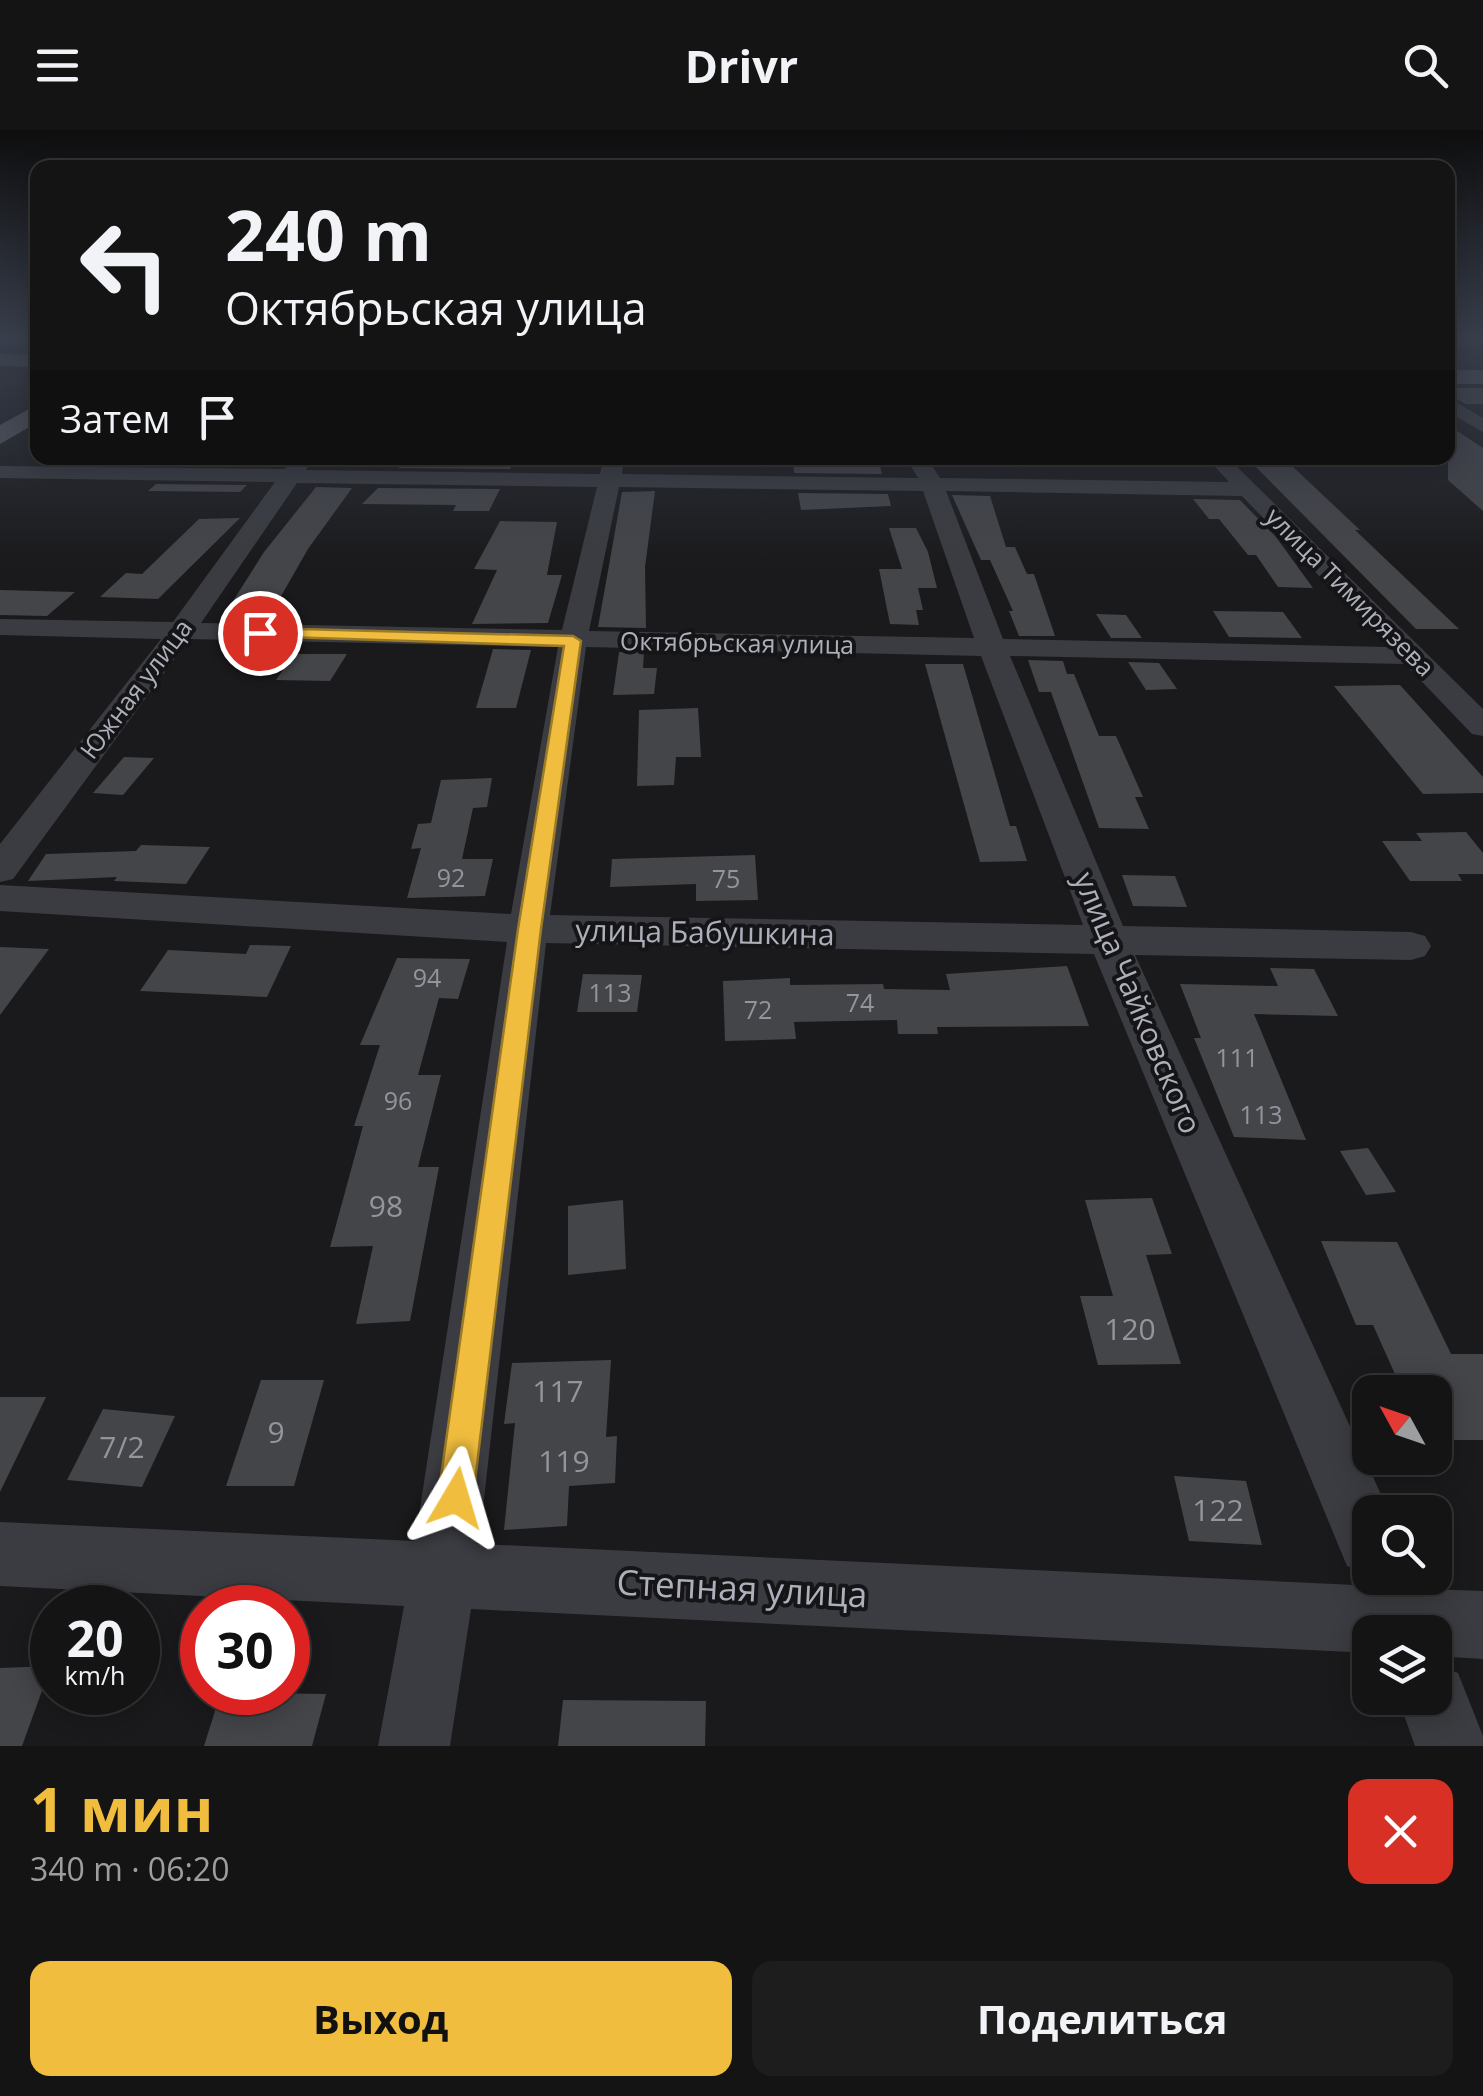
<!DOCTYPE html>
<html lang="ru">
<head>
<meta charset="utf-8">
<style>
	:root { --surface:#141415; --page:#1d1d1e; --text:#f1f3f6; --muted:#9d9ea0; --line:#333334; --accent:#f0bd3e }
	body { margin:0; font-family:"Open Sans",sans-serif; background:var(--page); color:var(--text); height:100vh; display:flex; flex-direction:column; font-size:38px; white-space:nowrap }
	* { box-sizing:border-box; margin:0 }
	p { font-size:32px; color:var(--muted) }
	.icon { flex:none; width:55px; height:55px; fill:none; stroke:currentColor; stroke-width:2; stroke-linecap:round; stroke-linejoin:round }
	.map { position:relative; height:1616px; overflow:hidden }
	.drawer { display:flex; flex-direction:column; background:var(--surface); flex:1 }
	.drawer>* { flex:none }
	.hud { position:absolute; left:30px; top:30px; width:1425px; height:305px; border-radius:20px; box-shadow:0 5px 25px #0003,0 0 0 2px var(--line); background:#141415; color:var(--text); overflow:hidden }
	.needle { width:65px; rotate:310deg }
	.tools { position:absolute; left:1352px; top:1245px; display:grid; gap:20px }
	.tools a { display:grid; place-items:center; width:100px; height:100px; border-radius:20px; background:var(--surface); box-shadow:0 5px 25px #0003,0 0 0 2px var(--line); font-size:50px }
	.speed { position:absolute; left:30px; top:1455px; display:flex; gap:20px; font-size:50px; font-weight:700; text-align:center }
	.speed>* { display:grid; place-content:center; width:130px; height:130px; border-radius:50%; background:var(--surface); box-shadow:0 5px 25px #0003,0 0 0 2px var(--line); line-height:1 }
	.speed small { font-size:25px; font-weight:400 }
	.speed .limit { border:15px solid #d22; background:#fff; color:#111 }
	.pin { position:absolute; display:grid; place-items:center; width:85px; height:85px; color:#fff; margin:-42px; border:5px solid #fff; border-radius:50%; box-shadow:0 2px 10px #0007 }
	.me { position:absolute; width:110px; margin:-55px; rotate:7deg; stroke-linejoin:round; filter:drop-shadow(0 0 8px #0008) }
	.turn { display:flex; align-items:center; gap:35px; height:210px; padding:0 30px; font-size:45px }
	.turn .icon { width:130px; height:130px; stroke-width:2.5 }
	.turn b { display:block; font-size:70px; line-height:85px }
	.then { display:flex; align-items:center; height:95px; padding:0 30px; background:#0003; gap:20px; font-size:38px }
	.round { display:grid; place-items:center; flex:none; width:105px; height:105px; border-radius:20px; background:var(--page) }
	.headline { display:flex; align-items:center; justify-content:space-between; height:170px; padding:0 30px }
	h1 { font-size:60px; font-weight:700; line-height:75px; color:var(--accent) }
	.cta { display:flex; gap:20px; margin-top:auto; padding:20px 30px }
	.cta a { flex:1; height:115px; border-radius:20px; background:var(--accent); color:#111; font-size:40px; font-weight:700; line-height:115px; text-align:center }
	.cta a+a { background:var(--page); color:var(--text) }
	header { display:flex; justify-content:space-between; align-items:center; height:130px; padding:0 30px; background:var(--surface); font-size:45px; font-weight:700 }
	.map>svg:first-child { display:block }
	.building { fill:#444549 }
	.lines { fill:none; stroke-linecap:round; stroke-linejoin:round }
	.minor { fill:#3b3c41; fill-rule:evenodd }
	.major { fill:#575860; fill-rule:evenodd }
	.route { fill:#f0bd3e; stroke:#9c7b28; stroke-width:2.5 }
	.labels { text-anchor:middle; stroke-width:8; stroke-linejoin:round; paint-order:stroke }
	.far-street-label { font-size:25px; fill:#adb0bb; stroke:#151517 }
	.number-label { font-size:25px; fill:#93959e }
	.street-label { font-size:30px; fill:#adb0bb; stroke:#151517 }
	.near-number-label { font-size:30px; fill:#93959e }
	.near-street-label { font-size:35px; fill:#adb0bb; stroke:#151517 }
</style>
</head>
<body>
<header><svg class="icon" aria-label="menu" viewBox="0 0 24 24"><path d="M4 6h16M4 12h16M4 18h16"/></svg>Drivr<svg class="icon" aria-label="search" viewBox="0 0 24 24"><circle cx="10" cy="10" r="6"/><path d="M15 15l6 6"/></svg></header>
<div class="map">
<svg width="1483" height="1616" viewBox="0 0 1483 1616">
	<rect width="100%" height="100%" fill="#1a1a1c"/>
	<!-- building -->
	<g class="building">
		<polygon points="1448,258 1483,258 1483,274 1466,274 1448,264"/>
		<polygon points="1448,295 1483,318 1483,381 1448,350"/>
		<polygon points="185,328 274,328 267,335 178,334"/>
		<polygon points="408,328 459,330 516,328 510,339 398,338"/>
		<polygon points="844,328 878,328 882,344 794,343 793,333 846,334"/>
		<polygon points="1291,335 1360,400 1355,400 1459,499 1416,499 1255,336"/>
		<polygon points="156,354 247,355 240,362 148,361"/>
		<polygon points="316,357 352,358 308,419 280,468 273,468 256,490 221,490 264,422"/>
		<polygon points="378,358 500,359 489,381 453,381 456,375 362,374"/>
		<polygon points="655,361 645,437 646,498 598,497 622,362"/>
		<polygon points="798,363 888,364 891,376 801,380"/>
		<polygon points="952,365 990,366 1006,417 1015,417 1027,444 1034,444 1055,506 1019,506 1009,481 1013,481 990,430 981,430"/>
		<polygon points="1193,369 1240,370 1276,407 1313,458 1278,457 1256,425 1248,425 1219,389 1209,389"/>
		<polygon points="240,388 158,469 100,467 126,443 142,444 199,389"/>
		<polygon points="500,391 557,392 547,445 562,445 548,493 472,494 497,440 474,439"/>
		<polygon points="889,398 916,398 928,422 937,458 918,458 923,480 916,480 919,495 890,494 879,439 902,439"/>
		<polygon points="0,460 75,462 47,486 0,485"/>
		<polygon points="1213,481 1283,482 1302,508 1229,507"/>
		<polygon points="1096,484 1126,485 1142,508 1111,508"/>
		<polygon points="493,519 531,520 516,578 476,578"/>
		<polygon points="619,522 644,522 643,538 657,538 654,564 613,565"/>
		<polygon points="294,524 347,524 330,551 276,550"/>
		<polygon points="1028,530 1063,531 1067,544 1074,544 1099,606 1116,606 1143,667 1135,667 1149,699 1099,698 1051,562 1039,562"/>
		<polygon points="1128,532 1159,533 1177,559 1146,560"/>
		<polygon points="925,534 963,534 1010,696 1016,696 1027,731 980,732"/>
		<polygon points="1400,555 1483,647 1483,663 1423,664 1334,556"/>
		<polygon points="698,578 701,627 676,627 674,655 637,656 639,580"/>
		<polygon points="124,627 154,628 123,665 93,663"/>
		<polygon points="492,648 487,677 473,678 462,729 493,729 485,766 407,768 421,718 411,719 418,694 431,693 441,650"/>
		<polygon points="1466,702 1483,723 1483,744 1458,744 1462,751 1410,751 1382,711 1422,711 1416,703"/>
		<polygon points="141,715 210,717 186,754 114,751 117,747 28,751 46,724 136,721"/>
		<polygon points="755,725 758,770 696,771 696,754 610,757 612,729"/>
		<polygon points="1122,745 1175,746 1187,777 1133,776"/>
		<polygon points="250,815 291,816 267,867 140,861 168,820 246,824"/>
		<polygon points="0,817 49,819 0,885"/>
		<polygon points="397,828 470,829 458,869 439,868 418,945 441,945 418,1037 439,1037 410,1191 356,1194 373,1116 330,1117 363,996 354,996 380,915 360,915"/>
		<polygon points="1067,836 1089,896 937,897 938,904 898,904 897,890 794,892 796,909 725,911 723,851 790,848 790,855 883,854 884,859 950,860 946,844"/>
		<polygon points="1270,838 1314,839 1338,886 1254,884 1306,1010 1234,1007 1194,908 1201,908 1180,854 1278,856"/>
		<polygon points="583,844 642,845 637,882 577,882"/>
		<polygon points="1368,1018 1396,1062 1366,1065 1340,1021"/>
		<polygon points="1152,1068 1172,1124 1146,1125 1181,1234 1098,1235 1080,1166 1113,1166 1085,1070"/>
		<polygon points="623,1070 626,1139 568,1145 568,1076"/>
		<polygon points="1321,1111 1397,1112 1451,1224 1483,1224 1483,1310 1435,1310 1435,1262 1403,1262 1373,1195 1356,1195"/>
		<polygon points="611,1230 606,1307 617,1306 615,1353 569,1356 567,1396 504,1400 515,1293 504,1294 512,1233"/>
		<polygon points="261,1250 324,1250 294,1356 226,1356"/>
		<polygon points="0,1267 46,1267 0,1362"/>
		<polygon points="103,1279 175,1286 142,1357 67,1350"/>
		<polygon points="1174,1346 1246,1351 1262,1415 1189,1411"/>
		<polygon points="51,1536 22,1616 0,1616 0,1538"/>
		<polygon points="221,1562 326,1564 312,1616 204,1616"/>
		<polygon points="563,1570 706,1571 705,1616 558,1616"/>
	</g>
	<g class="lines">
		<!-- minor -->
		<g class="minor">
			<polygon points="1448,268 1483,288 1483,302 1448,282"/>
			<path d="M293,328H312L306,340L600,344L604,328H624L622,344L918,348L908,331L927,328L940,348L1229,352L1207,328H1228L1483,579V606L1472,604L1405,534L1010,526L1123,796L1411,802L1425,806L1431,816L1425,826L1411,830L1135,825L1389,1382H1370V1448H1418L1423,1459L1483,1461V1529L1435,1526V1502H1370V1523L471,1479L450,1616H378L404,1476L0,1456V1392L415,1411L507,812L0,781V755L511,784L558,517L189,509L13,749L0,752V714L161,509L0,505V489L173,492L275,352L0,348V336L285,339ZM297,353L597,357L562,500L201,493ZM619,357L923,361L974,508L589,501ZM946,361L1242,366L1388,517L1003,509ZM586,517L981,526L1083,795L550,785ZM546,813L1094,824L1347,1436L1356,1439L1352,1448L1355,1455L479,1414Z"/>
			<polygon points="1435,1534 1458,1543 1483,1606 1483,1616 1415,1616 1398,1568 1435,1568"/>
		</g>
		<!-- major -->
		<g class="major">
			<polygon points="0,224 38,225 38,237 0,236"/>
			<rect x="1448" y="240" width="35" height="14"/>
			<polygon points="38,274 38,292 0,314 0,295"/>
		</g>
	</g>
	<!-- sky -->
	<linearGradient id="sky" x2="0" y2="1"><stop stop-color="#0e0e0f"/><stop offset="0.48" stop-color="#383e4b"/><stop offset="1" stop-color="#383e4b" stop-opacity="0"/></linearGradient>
	<rect width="1483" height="433" fill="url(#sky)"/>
	<!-- route -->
	<polygon class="route" points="260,498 573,506 581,511 541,799 473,1368 468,1381 456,1386 443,1381 438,1368 518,799 564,516 254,506 252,503"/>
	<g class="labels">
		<!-- far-street labels -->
		<g class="far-street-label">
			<text transform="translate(1350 462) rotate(45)" y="9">улица Тимирязева</text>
			<text transform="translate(737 513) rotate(1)" y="9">Октябрьская улица</text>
			<text transform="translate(136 559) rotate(-53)" y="9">Южная улица</text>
		</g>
		<!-- number labels -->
		<g class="number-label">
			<text x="451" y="757">92</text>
			<text x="726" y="758">75</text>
			<text x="427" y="857">94</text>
			<text x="610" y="872">113</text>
			<text x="860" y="882">74</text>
			<text x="758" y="889">72</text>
			<text x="1237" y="937">111</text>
			<text x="398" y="980">96</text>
			<text x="1261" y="994">113</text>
		</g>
		<!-- street labels -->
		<g class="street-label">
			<text transform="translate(705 803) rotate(1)" y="10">улица Бабушкина</text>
			<text transform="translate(1137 873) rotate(67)" y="10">улица Чайковского</text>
		</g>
		<!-- near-number labels -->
		<g class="near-number-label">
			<text x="386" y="1087">98</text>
			<text x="1130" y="1210">120</text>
			<text x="558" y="1272">117</text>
			<text x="276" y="1313">9</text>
			<text x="122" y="1328">7/2</text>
			<text x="564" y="1342">119</text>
			<text x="1218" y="1391">122</text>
		</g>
		<!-- near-street labels -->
		<g class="near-street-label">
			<text transform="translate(742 1459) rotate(3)" y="12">Степная улица</text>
		</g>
	</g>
</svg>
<div class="tools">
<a><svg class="needle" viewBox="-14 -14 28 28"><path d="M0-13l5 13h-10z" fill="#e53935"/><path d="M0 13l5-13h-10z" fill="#9d9ea0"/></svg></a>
<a><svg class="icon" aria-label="search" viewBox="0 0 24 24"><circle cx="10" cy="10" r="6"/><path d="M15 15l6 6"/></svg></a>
<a><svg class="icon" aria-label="layers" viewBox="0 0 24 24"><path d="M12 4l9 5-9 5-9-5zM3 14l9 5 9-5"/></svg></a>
</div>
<div class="speed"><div>20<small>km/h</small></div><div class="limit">30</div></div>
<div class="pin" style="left:260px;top:503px;background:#d93025"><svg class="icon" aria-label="arrive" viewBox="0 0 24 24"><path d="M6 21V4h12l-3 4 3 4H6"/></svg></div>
<svg class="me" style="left:456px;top:1368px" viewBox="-20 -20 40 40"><path d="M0-17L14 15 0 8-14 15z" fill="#f0bd3e" stroke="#fff" stroke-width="4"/></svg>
<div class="hud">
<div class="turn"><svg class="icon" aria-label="left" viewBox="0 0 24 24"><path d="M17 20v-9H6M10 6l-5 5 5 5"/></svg><div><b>240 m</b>Октябрьская улица</div></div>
<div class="then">Затем<svg class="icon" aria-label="arrive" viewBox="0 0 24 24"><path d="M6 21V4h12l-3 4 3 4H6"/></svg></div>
</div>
</div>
<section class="drawer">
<div class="headline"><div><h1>1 мин</h1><p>340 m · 06:20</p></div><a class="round" style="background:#d93025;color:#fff"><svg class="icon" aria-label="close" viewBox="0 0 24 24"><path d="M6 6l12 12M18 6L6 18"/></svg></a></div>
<div class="cta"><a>Выход</a><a>Поделиться</a></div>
</section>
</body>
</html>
